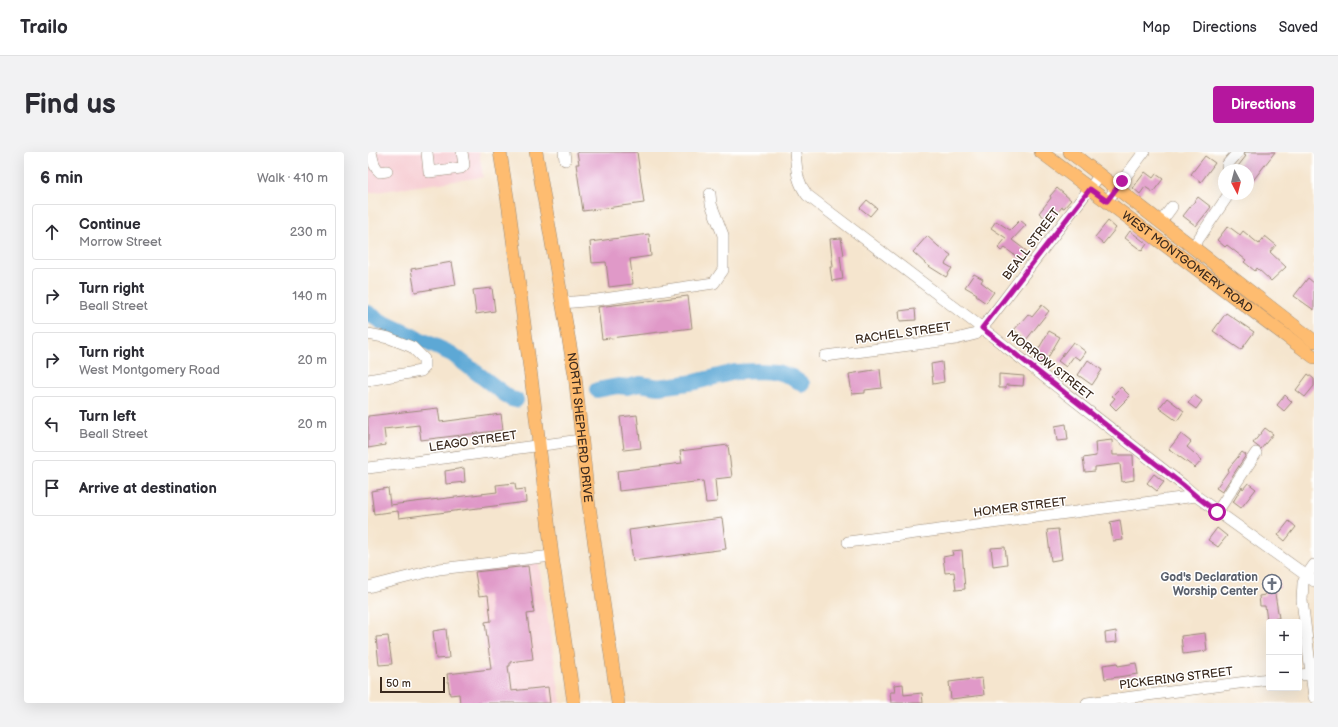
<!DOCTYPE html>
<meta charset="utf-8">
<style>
:root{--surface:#fff;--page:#f2f2f3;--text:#2b2b33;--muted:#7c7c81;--line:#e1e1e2;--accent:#b5179e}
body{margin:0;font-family:"Balsamiq Sans",sans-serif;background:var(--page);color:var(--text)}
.controls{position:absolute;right:12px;bottom:12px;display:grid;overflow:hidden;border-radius:4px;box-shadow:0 4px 16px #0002}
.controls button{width:36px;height:36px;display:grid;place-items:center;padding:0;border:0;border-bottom:1px solid var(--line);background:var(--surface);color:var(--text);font:20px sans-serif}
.compass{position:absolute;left:850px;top:12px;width:36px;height:36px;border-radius:50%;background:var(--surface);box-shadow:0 4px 16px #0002;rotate:173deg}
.scale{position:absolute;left:12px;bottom:10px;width:65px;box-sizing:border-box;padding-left:4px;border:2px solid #3b2a1e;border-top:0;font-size:11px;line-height:14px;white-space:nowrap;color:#3b2a1e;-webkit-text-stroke:3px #fff;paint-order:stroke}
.stop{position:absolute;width:12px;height:12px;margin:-9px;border:3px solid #b5179e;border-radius:50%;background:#fff}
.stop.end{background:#b5179e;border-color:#fff;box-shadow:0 1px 4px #0008}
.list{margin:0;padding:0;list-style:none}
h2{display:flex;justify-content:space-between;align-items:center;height:52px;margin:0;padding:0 16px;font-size:17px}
h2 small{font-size:13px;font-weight:400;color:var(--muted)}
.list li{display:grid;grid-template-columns:26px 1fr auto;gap:12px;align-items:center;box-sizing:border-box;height:56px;margin:0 8px 8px;padding:0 8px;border:1px solid var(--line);border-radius:4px}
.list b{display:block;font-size:15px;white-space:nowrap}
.list p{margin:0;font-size:13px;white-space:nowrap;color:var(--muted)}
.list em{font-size:13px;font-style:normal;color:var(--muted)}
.icon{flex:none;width:22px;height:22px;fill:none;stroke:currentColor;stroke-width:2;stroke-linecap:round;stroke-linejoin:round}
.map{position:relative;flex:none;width:946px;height:551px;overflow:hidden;border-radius:4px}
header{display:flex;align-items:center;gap:24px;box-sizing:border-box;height:56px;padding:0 20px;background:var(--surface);border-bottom:1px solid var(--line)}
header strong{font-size:19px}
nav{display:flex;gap:22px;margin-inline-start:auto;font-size:14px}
.intro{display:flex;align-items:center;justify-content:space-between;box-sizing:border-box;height:96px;padding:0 24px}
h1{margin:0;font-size:28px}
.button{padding:10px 18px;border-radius:4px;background:var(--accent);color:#fff;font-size:14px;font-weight:700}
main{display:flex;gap:24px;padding:0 24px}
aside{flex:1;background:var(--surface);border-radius:4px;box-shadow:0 4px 16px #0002}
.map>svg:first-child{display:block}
.built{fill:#f7cfd4}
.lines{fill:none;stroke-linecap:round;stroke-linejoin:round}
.river{stroke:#5da8d5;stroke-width:16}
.building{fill:#e099c8}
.minor-casing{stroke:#988876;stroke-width:12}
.major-casing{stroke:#988876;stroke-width:14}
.minor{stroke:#fff;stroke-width:11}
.major{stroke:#febc70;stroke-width:13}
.route{stroke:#b5179e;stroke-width:5}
.labels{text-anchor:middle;stroke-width:3;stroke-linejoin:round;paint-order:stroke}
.street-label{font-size:12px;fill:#3b2a1e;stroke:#fff}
.worship-label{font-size:12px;font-weight:bold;fill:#5b616d;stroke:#fff;text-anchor:end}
</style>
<header>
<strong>Trailo</strong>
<nav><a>Map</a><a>Directions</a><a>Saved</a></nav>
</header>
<div class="intro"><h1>Find us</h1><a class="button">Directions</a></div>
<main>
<aside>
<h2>6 min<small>Walk · 410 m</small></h2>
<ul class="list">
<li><svg class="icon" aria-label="ahead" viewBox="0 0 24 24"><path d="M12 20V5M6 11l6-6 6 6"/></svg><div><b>Continue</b><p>Morrow Street</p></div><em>230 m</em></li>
<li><svg class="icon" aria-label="right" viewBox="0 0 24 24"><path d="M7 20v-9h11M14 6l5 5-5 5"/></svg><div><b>Turn right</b><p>Beall Street</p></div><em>140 m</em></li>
<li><svg class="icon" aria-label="right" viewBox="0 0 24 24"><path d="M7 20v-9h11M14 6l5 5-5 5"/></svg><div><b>Turn right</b><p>West Montgomery Road</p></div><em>20 m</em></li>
<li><svg class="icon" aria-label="left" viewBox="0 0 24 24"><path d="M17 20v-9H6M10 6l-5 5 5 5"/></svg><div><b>Turn left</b><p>Beall Street</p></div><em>20 m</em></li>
<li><svg class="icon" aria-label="arrive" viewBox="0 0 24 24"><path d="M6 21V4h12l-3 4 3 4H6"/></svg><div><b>Arrive at destination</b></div></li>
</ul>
</aside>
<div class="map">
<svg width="946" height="551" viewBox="0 0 946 551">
<rect width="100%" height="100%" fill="#fff"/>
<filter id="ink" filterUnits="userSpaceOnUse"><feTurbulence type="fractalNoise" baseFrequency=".025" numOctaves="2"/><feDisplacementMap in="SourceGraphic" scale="8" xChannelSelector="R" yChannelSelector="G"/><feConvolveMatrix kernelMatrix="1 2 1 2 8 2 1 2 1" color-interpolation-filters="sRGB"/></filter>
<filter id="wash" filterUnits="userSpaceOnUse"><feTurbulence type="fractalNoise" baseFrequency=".012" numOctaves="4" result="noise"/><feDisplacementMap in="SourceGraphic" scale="16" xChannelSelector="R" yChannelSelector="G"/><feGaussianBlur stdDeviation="0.9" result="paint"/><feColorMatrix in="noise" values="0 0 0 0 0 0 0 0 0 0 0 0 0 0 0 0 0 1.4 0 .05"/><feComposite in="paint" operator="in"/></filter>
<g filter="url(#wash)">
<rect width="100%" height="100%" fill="#f5e5ce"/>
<!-- built -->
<g class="built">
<path d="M 0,0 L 111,0 L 115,25 L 0,41 Z"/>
<path d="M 170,407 L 193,551 L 125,551 L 104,415 Z"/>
</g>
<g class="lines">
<!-- river -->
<g class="river">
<path d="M 0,161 L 14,170 L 84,202 L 143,247 L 148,248"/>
<path d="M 229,238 L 250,234 L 259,235 L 272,232 L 291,235 L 327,230 L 367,220 L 390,219 L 409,220 L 424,225 L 434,232"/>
</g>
</g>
<g id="blocks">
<!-- building -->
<g class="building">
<path d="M 209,0 L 269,0 L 276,51 L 215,59 L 208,12 L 211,12 Z"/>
<path d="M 877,0 L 907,0 L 880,35 L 880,18 L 867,18 L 878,4 L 876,3 Z"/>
<path d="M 837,4 L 847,11 L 833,30 L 823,22 Z"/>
<path d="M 777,20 L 785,26 L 788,22 L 795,27 L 785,40 L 777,35 L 772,42 L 765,36 Z"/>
<path d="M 689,36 L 703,48 L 696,56 L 694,55 L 682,70 L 671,61 L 683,46 L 682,44 Z"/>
<path d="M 830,45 L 843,55 L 828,74 L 815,64 Z"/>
<path d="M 499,48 L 509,56 L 502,64 L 492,56 Z"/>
<path d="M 652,68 L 658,73 L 644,88 L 660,100 L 653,108 L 637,96 L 633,99 L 630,96 L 638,86 L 623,76 L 628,69 L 642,78 Z"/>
<path d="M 740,69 L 748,76 L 735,92 L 727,85 Z"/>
<path d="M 860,74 L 872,83 L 875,79 L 891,92 L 897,84 L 908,93 L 902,100 L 918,115 L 903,129 L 889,116 L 887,119 L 876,110 L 878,108 L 859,93 L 857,95 L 849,88 Z"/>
<path d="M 762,79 L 779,92 L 774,99 L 757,86 Z"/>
<path d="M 281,82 L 283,104 L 262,107 L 265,132 L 241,135 L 238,110 L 224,111 L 222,90 Z"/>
<path d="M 559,84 L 570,94 L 583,103 L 577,112 L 584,116 L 578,125 L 559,113 L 545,100 Z"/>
<path d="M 473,86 L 476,103 L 472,104 L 475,127 L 464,129 L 462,115 L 465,115 L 462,87 Z"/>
<path d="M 84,110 L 88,133 L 47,140 L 43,117 Z"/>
<path d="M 606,122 L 615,127 L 613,130 L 626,140 L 618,151 L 608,144 L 609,142 L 597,135 Z"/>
<path d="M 940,126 L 946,131 L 946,158 L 926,144 Z"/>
<path d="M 124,136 L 127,159 L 108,162 L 105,138 Z"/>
<path d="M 320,144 L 324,176 L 234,187 L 230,155 Z"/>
<path d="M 674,153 L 681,159 L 658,188 L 646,178 L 660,162 L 664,165 Z"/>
<path d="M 547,157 L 548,168 L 532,169 L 531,159 Z"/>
<path d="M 858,161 L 886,180 L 873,198 L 845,179 Z"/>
<path d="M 681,179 L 692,185 L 678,209 L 667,203 Z"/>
<path d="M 705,190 L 718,200 L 712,208 L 706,204 L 698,215 L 690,209 Z"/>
<path d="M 720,208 L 734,218 L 724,233 L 710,223 Z"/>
<path d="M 574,210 L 576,230 L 565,232 L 563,212 Z"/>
<path d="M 512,217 L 514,236 L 497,238 L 497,241 L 484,242 L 481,222 Z"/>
<path d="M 631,222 L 656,224 L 655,234 L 638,233 L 638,236 L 631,236 Z"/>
<path d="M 940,222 L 946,227 L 946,234 L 937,245 L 928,238 Z"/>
<path d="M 753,235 L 762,244 L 748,258 L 742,252 L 747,246 L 744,244 Z"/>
<path d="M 826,243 L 834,249 L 828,257 L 820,251 Z"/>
<path d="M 917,243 L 924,250 L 916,259 L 909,253 Z"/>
<path d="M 799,246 L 816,259 L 809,269 L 791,256 Z"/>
<path d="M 70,256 L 72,270 L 133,262 L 135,278 L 53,288 L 51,273 L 16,277 L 18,293 L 0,296 L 0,264 Z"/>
<path d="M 269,263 L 273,296 L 256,298 L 252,265 Z"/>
<path d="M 698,272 L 700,288 L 689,289 L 687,274 Z"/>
<path d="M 897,276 L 905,282 L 893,297 L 885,291 Z"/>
<path d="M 813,282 L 823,290 L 819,295 L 834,308 L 827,316 L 801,297 Z"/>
<path d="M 744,288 L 745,303 L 765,303 L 766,328 L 754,330 L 752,312 L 727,315 L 727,319 L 717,320 L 715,306 L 728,304 L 727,290 Z"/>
<path d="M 360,293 L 364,325 L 347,327 L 349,350 L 338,351 L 335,329 L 251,339 L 249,319 L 314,311 L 312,299 Z"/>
<path d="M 874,300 L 878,303 L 854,340 L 848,336 L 861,318 L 860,317 Z"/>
<path d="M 96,316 L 97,330 L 78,332 L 77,319 Z"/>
<path d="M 786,322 L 796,330 L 789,339 L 779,331 Z"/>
<path d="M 147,331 L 148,338 L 157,337 L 158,350 L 31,366 L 30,359 L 6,362 L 3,339 L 20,336 L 22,353 L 129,340 L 128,333 Z"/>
<path d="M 880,331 L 888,337 L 873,356 L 865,350 L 874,335 L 875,337 Z"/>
<path d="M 354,366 L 358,397 L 265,409 L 261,378 Z"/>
<path d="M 752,368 L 755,388 L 745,389 L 742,370 Z"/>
<path d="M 921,369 L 928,375 L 917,389 L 910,383 Z"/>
<path d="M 849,376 L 859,384 L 850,395 L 840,388 Z"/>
<path d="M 690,377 L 694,407 L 683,409 L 679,378 Z"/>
<path d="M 637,395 L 639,412 L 625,414 L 623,396 Z"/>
<path d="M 594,398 L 597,437 L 588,438 L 586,420 L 577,421 L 575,405 L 585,403 L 584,399 Z"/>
<path d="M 160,414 L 166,461 L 159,462 L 165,507 L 142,510 L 142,514 L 140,514 L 143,539 L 180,535 L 182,551 L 92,551 L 91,542 L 82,543 L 79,522 L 123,517 L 117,470 L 123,469 L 120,443 L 111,444 L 107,420 Z"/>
<path d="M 911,427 L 912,436 L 906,436 L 911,466 L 899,468 L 897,454 L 892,454 L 891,444 L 897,443 L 895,429 Z"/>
<path d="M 78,477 L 81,506 L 68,507 L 65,479 Z"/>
<path d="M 748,479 L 749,490 L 738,491 L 737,481 Z"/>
<path d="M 837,481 L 839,499 L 815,502 L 813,484 Z"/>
<path d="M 20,484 L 24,512 L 11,513 L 8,485 Z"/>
<path d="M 749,511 L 750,514 L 768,511 L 770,522 L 737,527 L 735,513 Z"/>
<path d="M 614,526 L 616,543 L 583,547 L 581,530 Z"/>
<path d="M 535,532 L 536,543 L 554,541 L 555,551 L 523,551 L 522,540 L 527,540 L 526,533 Z"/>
</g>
</g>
</g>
<g filter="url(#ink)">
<use href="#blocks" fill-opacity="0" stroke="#988876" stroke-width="1"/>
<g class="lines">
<defs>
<g id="minor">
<path d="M 3,0 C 5,8 5,14 12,20 L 19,19"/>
<path d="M 59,0 L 61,20 L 93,16 L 96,13 L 94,0"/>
<path d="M 196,0 L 197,8"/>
<path d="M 427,0 C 429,18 428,28 439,43 L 614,176 L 815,333 L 828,344 L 946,429"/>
<path d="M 860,18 L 859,13 L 870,0"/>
<path d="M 739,49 L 776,0"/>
<path d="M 793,70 L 804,55"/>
<path d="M 825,95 L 861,42"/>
<path d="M 194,151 L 229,148 L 346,131 L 355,118 L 355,83 L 343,52 L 342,42"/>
<path d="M 0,182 L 21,186 L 44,195 L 56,207 L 56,216 L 53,219 L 0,228"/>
<path d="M 457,204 L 588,187 L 608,182 L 620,169 L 732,23"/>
<path d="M 0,316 L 213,288"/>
<path d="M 849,360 L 888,301"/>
<path d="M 480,390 L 828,344"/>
<path d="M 946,413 L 939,423 L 935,431 L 934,448 L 946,545"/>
<path d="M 0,435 L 71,417 L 184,404"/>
<path d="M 931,523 L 943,522"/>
<path d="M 719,551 L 901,527"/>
</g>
<g id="major">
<path d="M 132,0 L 141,57 L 165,240 L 184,404 L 206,551"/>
<path id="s1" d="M 168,0 L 207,223 L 220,347 L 250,551"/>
<path id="s2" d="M 673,0 L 946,205"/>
<path d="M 702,0 L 946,189"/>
</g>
</defs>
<!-- minor casing -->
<use href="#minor" class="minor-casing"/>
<!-- major casing -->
<use href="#major" class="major-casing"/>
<!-- minor -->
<use href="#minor" class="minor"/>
<!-- major -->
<use href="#major" class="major"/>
</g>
</g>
<g class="lines" filter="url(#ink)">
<!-- route -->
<path class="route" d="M 754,29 L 739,49 L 722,37 L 614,176 L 815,333 L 828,344 L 849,360"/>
</g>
<!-- icons -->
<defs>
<symbol id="church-ring" viewBox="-11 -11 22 22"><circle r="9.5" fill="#fff" stroke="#6b7280" stroke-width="1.5"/><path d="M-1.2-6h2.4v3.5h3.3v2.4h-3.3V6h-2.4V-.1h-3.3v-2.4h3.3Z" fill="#6b7280"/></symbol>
</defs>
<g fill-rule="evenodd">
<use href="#church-ring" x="893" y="421" width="22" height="22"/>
</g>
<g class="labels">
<!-- street labels -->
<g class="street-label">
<text transform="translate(663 92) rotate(-53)" y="4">BEALL STREET</text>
<text dy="4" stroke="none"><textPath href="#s2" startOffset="183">WEST MONTGOMERY ROAD</textPath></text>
<text transform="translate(535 181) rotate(-8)" y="4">RACHEL STREET</text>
<text transform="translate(682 213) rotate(38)" y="4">MORROW STREET</text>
<text dy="4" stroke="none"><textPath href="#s1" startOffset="279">NORTH SHEPHERD DRIVE</textPath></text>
<text transform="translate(105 289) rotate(-8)" y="4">LEAGO STREET</text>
<text transform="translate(652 355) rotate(-7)" y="4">HOMER STREET</text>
<text transform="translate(808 526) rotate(-7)" y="4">PICKERING STREET</text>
</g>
<!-- worship labels -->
<g class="worship-label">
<text x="890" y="429">God's Declaration<tspan x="890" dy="14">Worship Center</tspan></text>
</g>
</g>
</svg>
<div class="controls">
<button>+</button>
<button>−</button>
</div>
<svg class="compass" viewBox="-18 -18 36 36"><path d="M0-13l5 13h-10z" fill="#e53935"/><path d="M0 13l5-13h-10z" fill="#7c7c81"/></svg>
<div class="scale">50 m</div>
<div class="stop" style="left:849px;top:360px"></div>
<div class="stop end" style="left:754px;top:29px"></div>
</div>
</main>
